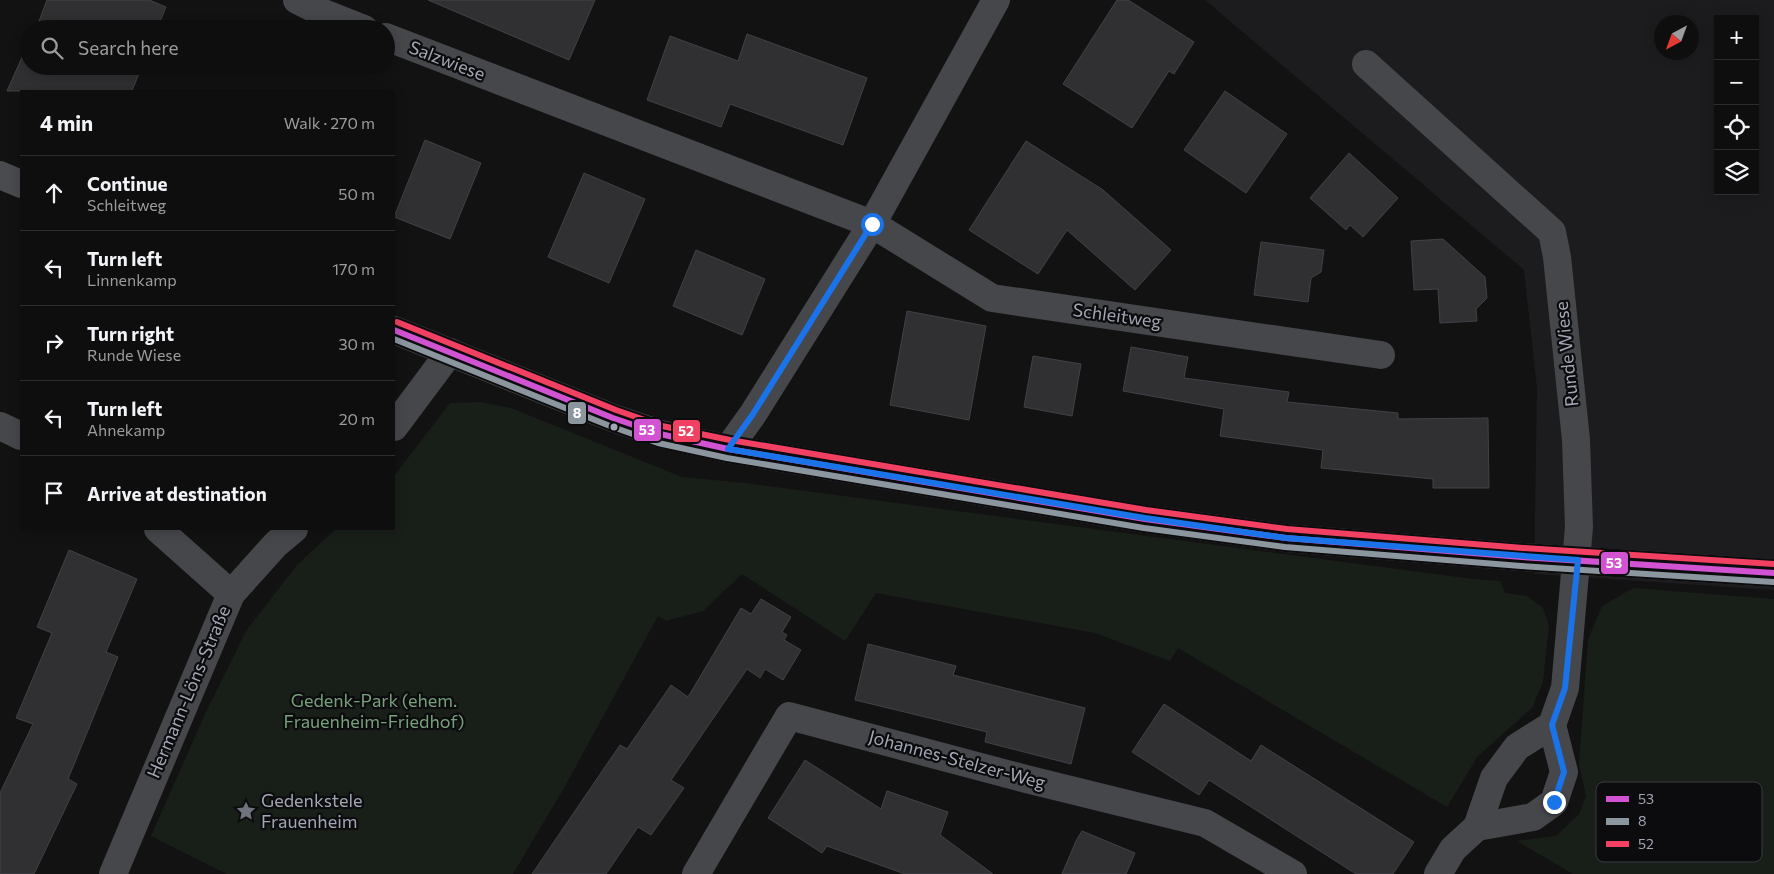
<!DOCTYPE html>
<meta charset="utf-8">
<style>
:root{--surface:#0e0e0e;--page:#1c1c1c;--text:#f1f3f6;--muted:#9b9c9e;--line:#2e2e2e}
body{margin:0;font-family:Commissioner,sans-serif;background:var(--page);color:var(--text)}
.controls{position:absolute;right:15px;top:15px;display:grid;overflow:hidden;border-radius:0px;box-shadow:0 2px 12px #0003}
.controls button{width:45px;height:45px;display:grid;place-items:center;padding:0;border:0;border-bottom:1px solid var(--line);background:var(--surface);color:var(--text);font:25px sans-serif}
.compass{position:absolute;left:1654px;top:15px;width:45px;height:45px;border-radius:50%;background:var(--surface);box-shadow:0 2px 12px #0003;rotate:221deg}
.stop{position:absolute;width:15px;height:15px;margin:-11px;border:4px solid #1a73e8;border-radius:50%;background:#fff}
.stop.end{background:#1a73e8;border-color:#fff;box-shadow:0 1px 5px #0008}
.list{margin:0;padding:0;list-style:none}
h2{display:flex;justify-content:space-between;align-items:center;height:65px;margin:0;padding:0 20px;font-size:21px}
h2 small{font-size:16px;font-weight:400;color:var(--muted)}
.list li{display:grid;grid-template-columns:32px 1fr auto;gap:15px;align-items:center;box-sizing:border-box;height:75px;padding:0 20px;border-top:1px solid var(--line)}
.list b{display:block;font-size:19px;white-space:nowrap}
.list p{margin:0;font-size:16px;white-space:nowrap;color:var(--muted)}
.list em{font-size:16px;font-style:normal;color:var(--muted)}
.icon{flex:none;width:28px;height:28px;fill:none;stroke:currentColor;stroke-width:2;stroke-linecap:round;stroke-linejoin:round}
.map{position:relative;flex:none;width:1774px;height:874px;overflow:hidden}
.search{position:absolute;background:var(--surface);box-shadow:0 2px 12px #0003;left:20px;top:20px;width:375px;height:55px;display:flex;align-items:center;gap:12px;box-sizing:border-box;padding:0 18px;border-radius:28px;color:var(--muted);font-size:19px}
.panel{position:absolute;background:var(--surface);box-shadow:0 2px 12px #0003;left:20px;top:90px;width:375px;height:440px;border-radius:0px}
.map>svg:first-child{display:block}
.built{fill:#1c1c1e;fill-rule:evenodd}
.green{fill:#181f19}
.building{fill:#303032;stroke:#404246}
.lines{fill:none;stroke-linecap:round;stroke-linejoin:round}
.minor{stroke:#46474b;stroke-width:28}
.secondary{stroke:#4a4b4f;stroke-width:28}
.bus-1-casing{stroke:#0c0c0e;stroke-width:10}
.bus-2-casing{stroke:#0c0c0e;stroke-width:10}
.bus-3-casing{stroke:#0c0c0e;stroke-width:10}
.bus-1{stroke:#d153d1;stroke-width:6}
.bus-2{stroke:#8c969f;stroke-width:6}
.bus-3{stroke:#f24062;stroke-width:6}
.route{stroke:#1a73e8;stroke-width:6}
.bus-dot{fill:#a2a7b5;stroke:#0c0c0e;stroke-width:2}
.labels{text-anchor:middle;stroke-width:4.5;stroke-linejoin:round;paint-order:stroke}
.street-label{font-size:18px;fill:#a2a7b5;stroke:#0c0c0e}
.park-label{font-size:18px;fill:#77a17a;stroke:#0c0c0e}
.poi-label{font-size:18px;fill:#a2a7b5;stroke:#0c0c0e;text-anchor:start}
.key{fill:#0c0c0e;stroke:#393a40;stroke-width:1}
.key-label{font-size:14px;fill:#a2a7b5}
.line-badge{stroke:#0c0c0e;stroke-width:2}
.badge-label{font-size:14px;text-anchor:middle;font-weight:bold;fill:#fff}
</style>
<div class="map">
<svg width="1774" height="874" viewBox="0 0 1774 874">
<rect width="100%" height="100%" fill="#121212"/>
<!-- built -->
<path class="built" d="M 1205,0 L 1774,0 L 1774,590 L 1534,574 L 1537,388 L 1524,270 ZM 1718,19 L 1755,19 L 1755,191 L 1718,191 ZM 1662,22 L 1692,22 L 1692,52 L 1662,52 Z"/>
<!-- green -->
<g class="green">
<path d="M 480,402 L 511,408 L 682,477 L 745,483 L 1473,579 L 1500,581 L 1505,593 L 1527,596 L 1543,608 L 1549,625 L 1543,682 L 1532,708 L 1478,756 L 1447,807 L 1178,648 L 1170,661 L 1095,633 L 876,593 L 845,641 L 742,574 L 703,611 L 666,621 L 658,616 L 564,788 L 513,874 L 227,874 L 151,836 L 206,712 L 246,631 L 297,565 L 336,529 L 394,529 L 394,476 L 450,403 Z"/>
<path d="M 1633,588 L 1774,599 L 1774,874 L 1573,874 L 1517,841 L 1556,836 L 1579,814 L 1586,796 L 1579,764 L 1588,640 L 1602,606 Z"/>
</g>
<!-- building -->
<g class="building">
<path d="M 47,0 L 149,0 L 166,7 L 157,29 L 36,29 Z"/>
<path d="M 428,0 L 595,0 L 569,60 Z"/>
<path d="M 1117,0 L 1128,0 L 1194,42 L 1174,74 L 1169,71 L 1132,128 L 1063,84 Z"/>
<path d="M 747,34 L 867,78 L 843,145 L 730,104 L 721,127 L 647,100 L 670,36 L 738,61 Z"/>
<path d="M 29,47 L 29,66 L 142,66 L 132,91 L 7,91 L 23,55 L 25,56 Z"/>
<path d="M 1225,91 L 1287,134 L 1246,193 L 1184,150 Z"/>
<path d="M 425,140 L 481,163 L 450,239 L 394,217 Z"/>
<path d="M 1026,141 L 1103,190 L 1171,250 L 1135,290 L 1067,230 L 1038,274 L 969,230 Z"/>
<path d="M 1349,153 L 1398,198 L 1363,237 L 1350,225 L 1346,230 L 1310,198 Z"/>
<path d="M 584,173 L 645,199 L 609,283 L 548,257 Z"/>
<path d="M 1443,239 L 1485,277 L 1487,298 L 1476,309 L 1477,321 L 1440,323 L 1438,289 L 1414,290 L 1411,241 Z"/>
<path d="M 1261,242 L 1324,250 L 1321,272 L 1311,278 L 1308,302 L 1254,295 Z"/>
<path d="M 696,250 L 765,279 L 742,335 L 673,306 Z"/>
<path d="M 907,311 L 986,326 L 969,420 L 890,405 Z"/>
<path d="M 1131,347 L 1188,357 L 1184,378 L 1289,392 L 1287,402 L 1398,413 L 1398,419 L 1488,418 L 1489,488 L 1433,488 L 1433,479 L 1321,468 L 1323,450 L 1220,436 L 1224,409 L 1123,391 Z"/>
<path d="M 1033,356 L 1081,364 L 1072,416 L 1024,407 Z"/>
<path d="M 69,550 L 137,579 L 106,652 L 118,657 L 68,779 L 77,784 L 34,874 L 0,874 L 0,793 L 33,724 L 16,718 L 52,633 L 37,627 Z"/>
<path d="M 761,599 L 791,617 L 782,632 L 787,635 L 784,640 L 801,650 L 783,680 L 765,669 L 760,678 L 747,669 L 671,780 L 684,788 L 651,835 L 638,827 L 606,874 L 532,874 L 620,745 L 627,749 L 671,685 L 688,697 L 741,608 L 751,614 Z"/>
<path d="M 868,644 L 956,666 L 953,675 L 1085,708 L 1071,764 L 985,742 L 987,732 L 855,700 Z"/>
<path d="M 1164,704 L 1251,761 L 1261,745 L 1414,842 L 1393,874 L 1356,874 L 1209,780 L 1199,795 L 1132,752 Z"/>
<path d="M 805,760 L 881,809 L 887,791 L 948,812 L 940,835 L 993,874 L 905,874 L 827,846 L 822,853 L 768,818 Z"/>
<path d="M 1082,831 L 1135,853 L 1126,874 L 1062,874 L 1076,841 Z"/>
</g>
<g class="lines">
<!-- minor -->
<g class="minor">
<path d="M 297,0 L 321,12 L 364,29"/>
<path d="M 386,37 L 872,224 L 992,298 L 1381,355"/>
<path d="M 1366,64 L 1552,232 L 1557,257 L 1576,440 L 1579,527 L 1565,688 L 1552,725"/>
<path d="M 0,426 L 21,436"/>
<path d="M 394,427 L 450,352"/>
<path d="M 728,449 L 753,414 L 872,224 L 996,0"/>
<path d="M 158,529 L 231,594"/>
<path d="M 1552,725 L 1564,772 L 1554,802 L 1533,817 L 1477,827 L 1494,778 L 1517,747 Z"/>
<path d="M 113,874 L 231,594 L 276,544 L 294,529"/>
<path d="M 696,874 L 789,716 L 1026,779 L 1205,823 L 1293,874"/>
<path d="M 1438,874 L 1453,849 L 1477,827"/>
</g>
<!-- secondary -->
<g class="secondary">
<path d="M 0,175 L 21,184"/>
<path d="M 394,330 L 613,418 L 660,434 L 728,449 L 1145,519 L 1286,538 L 1522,557 L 1774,573"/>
</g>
<defs>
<path id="bus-1" d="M 394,330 L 613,418 L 660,434 L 728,449 L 1145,519 L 1286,538 L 1522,557 L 1774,573"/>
<path id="bus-2" d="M 394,339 L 610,426 L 658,443 L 727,458 L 1144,528 L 1285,547 L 1521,566 L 1773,582"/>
<path id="bus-3" d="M 397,322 L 616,410 L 662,426 L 730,440 L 1146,510 L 1287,529 L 1523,548 L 1774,564"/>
</defs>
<!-- bus-1 casing -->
<use href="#bus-1" class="bus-1-casing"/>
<!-- bus-2 casing -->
<use href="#bus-2" class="bus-2-casing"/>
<!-- bus-3 casing -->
<use href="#bus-3" class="bus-3-casing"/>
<!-- bus-1 -->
<use href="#bus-1" class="bus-1"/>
<!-- bus-2 -->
<use href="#bus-2" class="bus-2"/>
<!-- bus-3 -->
<use href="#bus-3" class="bus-3"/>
</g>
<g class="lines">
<!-- route -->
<path class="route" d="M 872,224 L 753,414 L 728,449 L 1145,518 L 1286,538 L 1578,560 L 1565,688 L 1552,725 L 1564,772 L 1554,802"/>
</g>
<!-- icons -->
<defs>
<symbol id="sight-bare" viewBox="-9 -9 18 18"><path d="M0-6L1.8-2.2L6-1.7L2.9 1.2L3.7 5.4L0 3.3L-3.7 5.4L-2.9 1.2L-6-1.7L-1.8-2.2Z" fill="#70737c" stroke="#0c0c0e" stroke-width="2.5" paint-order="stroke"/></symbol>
</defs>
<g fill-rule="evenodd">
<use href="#sight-bare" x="232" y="797" width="28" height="28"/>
</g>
<!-- markers -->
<circle class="bus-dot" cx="614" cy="427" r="4.5"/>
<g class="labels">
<!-- street labels -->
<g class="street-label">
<text transform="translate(447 61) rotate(21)" y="6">Salzwiese</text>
<text transform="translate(1117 316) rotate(8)" y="6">Schleitweg</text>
<text transform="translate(1567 354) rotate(-96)" y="6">Runde Wiese</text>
<text transform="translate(189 692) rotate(-67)" y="6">Hermann-Löns-Straße</text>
<text transform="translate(957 760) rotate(15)" y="6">Johannes-Stelzer-Weg</text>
</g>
<!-- park labels -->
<g class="park-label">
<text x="374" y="707">Gedenk-Park (ehem.<tspan x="374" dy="21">Frauenheim-Friedhof)</tspan></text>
</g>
<!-- poi labels -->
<g class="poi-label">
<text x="261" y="807">Gedenkstele<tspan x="261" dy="21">Frauenheim</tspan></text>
</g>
</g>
<!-- legend -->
<rect x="1596" y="782" width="166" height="80" rx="8" class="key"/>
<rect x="1606" y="796" width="23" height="6" fill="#d153d1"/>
<rect x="1606" y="818" width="23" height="7" fill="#8c969f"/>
<rect x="1606" y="841" width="23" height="6" fill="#f24062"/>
<g class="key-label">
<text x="1638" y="804">53</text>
<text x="1638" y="826">8</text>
<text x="1638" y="849">52</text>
</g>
<g class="line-badge">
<rect x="567" y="401" width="20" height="24" rx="5" fill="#8c969f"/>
<rect x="633" y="418" width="29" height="24" rx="5" fill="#d153d1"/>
<rect x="672" y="419" width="29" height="24" rx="5" fill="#f24062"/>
<rect x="1600" y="551" width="29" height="24" rx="5" fill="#d153d1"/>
</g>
<g class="badge-label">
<text x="577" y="418">8</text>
<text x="647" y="435">53</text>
<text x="686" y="436">52</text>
<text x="1614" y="568">53</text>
</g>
</svg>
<div class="controls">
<button>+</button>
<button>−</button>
<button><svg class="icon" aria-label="locate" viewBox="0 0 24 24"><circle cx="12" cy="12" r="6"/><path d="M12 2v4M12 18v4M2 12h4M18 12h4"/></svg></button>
<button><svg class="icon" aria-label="layers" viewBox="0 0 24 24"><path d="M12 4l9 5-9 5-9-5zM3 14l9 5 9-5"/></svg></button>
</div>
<svg class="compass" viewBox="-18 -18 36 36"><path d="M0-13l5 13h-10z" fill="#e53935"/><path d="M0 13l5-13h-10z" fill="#9b9c9e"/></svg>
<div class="stop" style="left:872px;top:224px"></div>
<div class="stop end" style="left:1554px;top:802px"></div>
<div class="search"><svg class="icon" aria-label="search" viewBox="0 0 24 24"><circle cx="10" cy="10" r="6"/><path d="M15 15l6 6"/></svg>Search here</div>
<section class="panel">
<h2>4 min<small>Walk · 270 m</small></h2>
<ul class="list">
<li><svg class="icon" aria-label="ahead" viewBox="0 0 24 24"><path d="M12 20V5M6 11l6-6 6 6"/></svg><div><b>Continue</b><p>Schleitweg</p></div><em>50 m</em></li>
<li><svg class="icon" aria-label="left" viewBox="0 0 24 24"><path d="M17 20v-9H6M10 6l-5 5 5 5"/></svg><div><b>Turn left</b><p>Linnenkamp</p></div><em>170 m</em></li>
<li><svg class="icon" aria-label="right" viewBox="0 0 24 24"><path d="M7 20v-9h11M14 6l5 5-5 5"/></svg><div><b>Turn right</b><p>Runde Wiese</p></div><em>30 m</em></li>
<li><svg class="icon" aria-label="left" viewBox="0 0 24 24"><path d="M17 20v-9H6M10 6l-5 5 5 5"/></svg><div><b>Turn left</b><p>Ahnekamp</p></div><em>20 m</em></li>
<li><svg class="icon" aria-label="arrive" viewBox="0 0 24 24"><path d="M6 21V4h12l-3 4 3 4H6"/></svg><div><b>Arrive at destination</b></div></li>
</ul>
</section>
</div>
